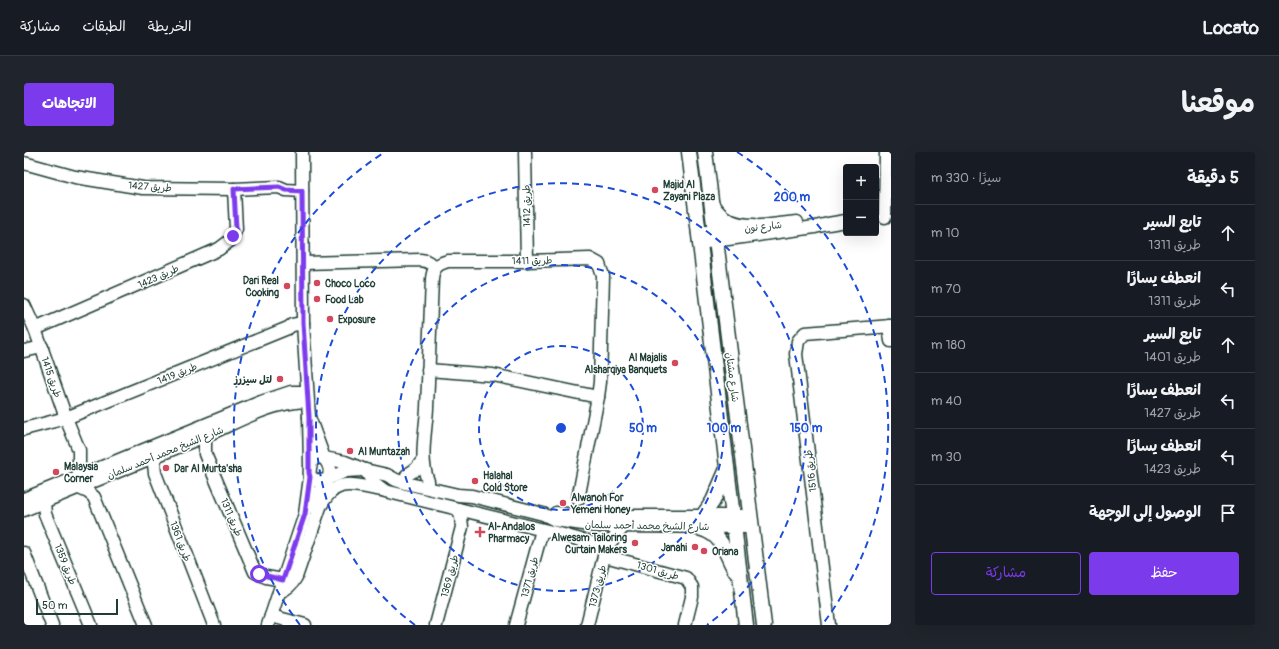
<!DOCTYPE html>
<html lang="ar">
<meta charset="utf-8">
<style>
:root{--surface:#171b24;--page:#20242c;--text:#f1f3f6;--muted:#9ea1a6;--line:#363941;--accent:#7c3aed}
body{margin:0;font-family:Pangolin,"Playpen Sans Arabic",sans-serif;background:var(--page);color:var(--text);direction:rtl}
.controls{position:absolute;right:12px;top:12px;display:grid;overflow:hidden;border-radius:4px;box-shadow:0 4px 16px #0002}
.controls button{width:36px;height:36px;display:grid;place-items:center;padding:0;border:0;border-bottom:1px solid var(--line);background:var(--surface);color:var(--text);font:20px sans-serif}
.scale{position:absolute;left:12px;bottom:10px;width:82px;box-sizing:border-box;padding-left:4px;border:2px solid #1f3d34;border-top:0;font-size:11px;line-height:14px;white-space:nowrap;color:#1f3d34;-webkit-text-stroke:3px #fff;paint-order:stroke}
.stop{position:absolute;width:12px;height:12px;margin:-9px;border:3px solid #7c3aed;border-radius:50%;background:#fff}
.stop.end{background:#7c3aed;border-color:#fff;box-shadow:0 1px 4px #0008}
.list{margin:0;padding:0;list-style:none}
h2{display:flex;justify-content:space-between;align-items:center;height:52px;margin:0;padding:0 16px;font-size:17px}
h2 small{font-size:13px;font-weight:400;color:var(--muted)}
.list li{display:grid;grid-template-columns:26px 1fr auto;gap:12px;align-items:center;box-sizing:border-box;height:56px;padding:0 16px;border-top:1px solid var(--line)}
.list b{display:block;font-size:15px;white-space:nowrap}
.list p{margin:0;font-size:13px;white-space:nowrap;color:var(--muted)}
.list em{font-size:13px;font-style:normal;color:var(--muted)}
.actions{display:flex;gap:8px;padding:12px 16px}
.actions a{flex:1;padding:9px 0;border:1px solid var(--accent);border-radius:4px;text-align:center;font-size:14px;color:var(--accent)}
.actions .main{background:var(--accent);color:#fff}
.icon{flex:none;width:22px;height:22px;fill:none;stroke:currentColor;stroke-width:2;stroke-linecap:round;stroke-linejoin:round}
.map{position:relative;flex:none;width:867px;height:473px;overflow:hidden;direction:ltr;border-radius:4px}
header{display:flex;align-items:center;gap:24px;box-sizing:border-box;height:56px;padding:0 20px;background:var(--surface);border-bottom:1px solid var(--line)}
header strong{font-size:19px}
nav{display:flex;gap:22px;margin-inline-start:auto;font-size:14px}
.intro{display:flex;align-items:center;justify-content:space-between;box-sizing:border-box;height:96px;padding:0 24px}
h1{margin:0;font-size:28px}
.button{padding:10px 18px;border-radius:4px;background:var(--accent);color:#fff;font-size:14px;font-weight:700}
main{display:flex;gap:24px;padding:0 24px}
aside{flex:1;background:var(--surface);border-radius:4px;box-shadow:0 4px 16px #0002}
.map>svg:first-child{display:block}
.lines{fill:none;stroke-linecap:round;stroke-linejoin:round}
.minor-casing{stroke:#1f3d34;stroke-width:15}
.tertiary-casing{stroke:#1f3d34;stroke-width:17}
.minor{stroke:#fff;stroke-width:12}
.tertiary{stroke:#fff;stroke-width:14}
.route{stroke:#7c3aed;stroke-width:5}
.ring{fill:none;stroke:#1d4ed8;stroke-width:2;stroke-dasharray:7 5}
.poi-dot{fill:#d1495b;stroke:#fff;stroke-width:1.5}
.labels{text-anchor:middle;stroke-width:3;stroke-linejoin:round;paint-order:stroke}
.poi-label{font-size:10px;font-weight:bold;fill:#1f3d34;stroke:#fff;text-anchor:start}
.street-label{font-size:10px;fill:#1f3d34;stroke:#fff}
.centre{fill:#1d4ed8;stroke:#fff;stroke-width:2}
.ring-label{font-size:12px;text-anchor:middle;font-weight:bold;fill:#1d4ed8;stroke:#fff;stroke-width:3;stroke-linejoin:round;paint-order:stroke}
</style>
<header>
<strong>Locato</strong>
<nav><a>الخريطة</a><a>الطبقات</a><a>مشاركة</a></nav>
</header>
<div class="intro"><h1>موقعنا</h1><a class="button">الاتجاهات</a></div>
<main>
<aside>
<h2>5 دقيقة<small>سيرًا · 330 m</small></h2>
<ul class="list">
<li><svg class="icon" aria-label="ahead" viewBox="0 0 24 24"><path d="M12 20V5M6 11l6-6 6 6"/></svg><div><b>تابع السير</b><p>طريق 1311</p></div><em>10 m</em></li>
<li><svg class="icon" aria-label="left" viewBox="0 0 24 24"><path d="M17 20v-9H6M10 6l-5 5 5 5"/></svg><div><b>انعطف يسارًا</b><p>طريق 1311</p></div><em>70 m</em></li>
<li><svg class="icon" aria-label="ahead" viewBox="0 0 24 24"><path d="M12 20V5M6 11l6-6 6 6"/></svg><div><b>تابع السير</b><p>طريق 1401</p></div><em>180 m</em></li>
<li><svg class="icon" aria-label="left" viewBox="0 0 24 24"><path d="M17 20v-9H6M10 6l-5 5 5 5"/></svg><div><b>انعطف يسارًا</b><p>طريق 1427</p></div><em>40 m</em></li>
<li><svg class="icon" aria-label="left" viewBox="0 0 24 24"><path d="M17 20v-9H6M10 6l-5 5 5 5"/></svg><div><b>انعطف يسارًا</b><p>طريق 1423</p></div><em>30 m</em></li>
<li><svg class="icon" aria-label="arrive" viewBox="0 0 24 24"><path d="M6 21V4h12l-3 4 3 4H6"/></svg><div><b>الوصول إلى الوجهة</b></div></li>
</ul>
<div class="actions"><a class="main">حفظ</a><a>مشاركة</a></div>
</aside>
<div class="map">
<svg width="867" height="473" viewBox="0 0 867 473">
<rect width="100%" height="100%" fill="#fff"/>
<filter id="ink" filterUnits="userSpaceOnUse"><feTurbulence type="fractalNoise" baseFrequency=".025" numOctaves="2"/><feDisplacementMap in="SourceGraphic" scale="8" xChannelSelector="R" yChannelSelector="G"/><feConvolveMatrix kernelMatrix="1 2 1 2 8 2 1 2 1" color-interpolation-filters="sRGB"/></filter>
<g filter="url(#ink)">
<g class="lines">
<defs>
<g id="minor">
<path d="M 278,0 L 279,171 L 285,265 L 286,314"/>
<path d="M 501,0 L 503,109"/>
<path d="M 0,11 L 51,25 L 119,36 L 210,37 L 255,35 L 262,38 L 278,39"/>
<path d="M 861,65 L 862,0"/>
<path d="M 674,81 L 773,70"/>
<path d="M 675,91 L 791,75 L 804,72 L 822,69"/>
<path d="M 279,111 L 396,108 L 402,109 L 411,114"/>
<path d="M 0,153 L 11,177 L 42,266 L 55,298 L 55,324"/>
<path d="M 865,174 L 867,189"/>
<path d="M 11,177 L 195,97 L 207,88 L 212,77 L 210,37"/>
<path d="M 0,199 L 18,195"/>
<path d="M 404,218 L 469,223 L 574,245"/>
<path d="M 285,265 L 300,306 L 321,310 L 341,318 L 363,323 L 372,328 L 381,331 L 434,343 L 448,344 L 519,362 L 531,368 L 573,374 L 728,375"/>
<path d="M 0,277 L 42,266 L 264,176 L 268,173 L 279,171"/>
<path d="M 183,283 L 181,289 L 181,302 L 231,420 L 242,425 L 259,428"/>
<path d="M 132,303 L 130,312 L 131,321 L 190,473"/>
<path d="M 294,305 L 300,306 C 306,313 309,321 302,329 L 292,328 L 286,325 C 285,319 286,314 288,308 Z"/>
<path d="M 341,318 L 349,330 L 361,339 L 532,381 L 582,395"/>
<path d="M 383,323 L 392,317 L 399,308"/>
<path d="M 305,326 L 322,319 L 338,318"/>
<path d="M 404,329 C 395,307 402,279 403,256 C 405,213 406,170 408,127 C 409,116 413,112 424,109 L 503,109 L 566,107 L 575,112 L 579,124 L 576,230 L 574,245 L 554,347"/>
<path d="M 55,336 L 64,340 L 70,345 L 122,473"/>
<path d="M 0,347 L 237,250 L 267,240 L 283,240"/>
<path d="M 20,350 L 21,362 L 67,473"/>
<path d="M 284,356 L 302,329"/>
<path d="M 0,358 C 59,333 118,310 178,285 C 212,271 245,250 283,249"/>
<path d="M 532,361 L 563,364 L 727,364"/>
<path d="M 582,395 L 600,374"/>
<path d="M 0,401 L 28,473"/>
<path d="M 581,404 L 662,426 L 668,435 L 668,445 L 661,473"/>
<path d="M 255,440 C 263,437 268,433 272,425 L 296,355 C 312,324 329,333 358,338"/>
<path d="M 247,464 L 281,473"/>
<path d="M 244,473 L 281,362 L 286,325"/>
<path d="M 412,473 L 438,375 L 437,365 L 434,357"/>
<path d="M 492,473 L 518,378"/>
<path d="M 563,473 L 582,396"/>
<path d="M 805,473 L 772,202 L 774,189 L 781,181 L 867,174"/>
</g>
<g id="tertiary">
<path d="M 665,0 L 722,473"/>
<path d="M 681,0 L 740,473"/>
<path d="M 688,53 C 698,69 712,74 730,74"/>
<path d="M 678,365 L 689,349 L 703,317"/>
<path d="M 670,375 C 674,376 679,377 683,379 C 700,386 703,406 712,420"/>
</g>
</defs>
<!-- minor casing -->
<use href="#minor" class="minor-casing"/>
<!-- tertiary casing -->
<use href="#tertiary" class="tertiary-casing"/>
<!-- minor -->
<use href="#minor" class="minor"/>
<!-- tertiary -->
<use href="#tertiary" class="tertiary"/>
</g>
</g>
<g class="lines" filter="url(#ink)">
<!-- route -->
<path class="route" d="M 209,84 L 212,77 L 210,37 L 255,35 L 262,38 L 278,39 L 279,171 L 285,265 L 285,321 L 286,325 L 281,362 L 259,428 L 235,422"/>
</g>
<!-- distance rings -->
<g class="ring">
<circle cx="537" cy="276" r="82"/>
<circle cx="537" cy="276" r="163"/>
<path d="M391 473A245 245 0 1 1 683 473"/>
<path d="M276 473A327 327 0 0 1 361 0M713 0A327 327 0 0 1 798 473"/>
</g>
<!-- markers -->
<g class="poi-dot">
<circle cx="631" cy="38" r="4"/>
<circle cx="293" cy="131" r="4"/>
<circle cx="263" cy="134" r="4"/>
<circle cx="293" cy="147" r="4"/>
<circle cx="306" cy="167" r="4"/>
<circle cx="651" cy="211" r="4"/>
<circle cx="256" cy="227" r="4"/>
<circle cx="326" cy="299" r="4"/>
<circle cx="142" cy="316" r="4"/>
<circle cx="32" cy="320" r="4"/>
<circle cx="451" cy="329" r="4"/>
<circle cx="539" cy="351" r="4"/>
<path d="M454 374h4v4h4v4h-4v4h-4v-4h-4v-4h4z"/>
<circle cx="611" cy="391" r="4"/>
<circle cx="671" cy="395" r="4"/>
<circle cx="680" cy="399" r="4"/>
</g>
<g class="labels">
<!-- poi labels -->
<g class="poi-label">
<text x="639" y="36">Majid Al<tspan x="639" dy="12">Zayani Plaza</tspan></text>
<text x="255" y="132" text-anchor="end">Dari Real<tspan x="255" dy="12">Cooking</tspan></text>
<text x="301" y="135">Choco Loco</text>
<text x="301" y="151">Food Lab</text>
<text x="314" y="171">Exposure</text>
<text x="643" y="209" text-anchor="end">Al Majalis<tspan x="643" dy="12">Alsharqiya Banquets</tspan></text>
<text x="248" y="231" text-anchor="end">لتل سيزرز</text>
<text x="334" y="303">Al Muntazah</text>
<text x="40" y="318">Malaysia<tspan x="40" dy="12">Corner</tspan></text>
<text x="150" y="320">Dar Al Murta'sha</text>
<text x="459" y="327">Halahal<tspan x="459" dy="12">Cold Store</tspan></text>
<text x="547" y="349">Alwanoh For<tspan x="547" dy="12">Yemeni Honey</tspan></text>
<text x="464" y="378">Al-Andalos<tspan x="464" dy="12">Pharmacy</tspan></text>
<text x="603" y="389" text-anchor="end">Alwesam Tailoring<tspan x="603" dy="12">Curtain Makers</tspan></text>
<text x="663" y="399" text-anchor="end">Janahi</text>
<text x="688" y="403">Oriana</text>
</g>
<!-- street labels -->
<g class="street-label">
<text transform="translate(126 34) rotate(4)" y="4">طريق 1427</text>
<text transform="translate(502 54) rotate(-91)" y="4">طريق 1412</text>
<text transform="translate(739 74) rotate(-6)" y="4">شارع نون</text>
<text transform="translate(508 108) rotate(-1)" y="4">طريق 1411</text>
<text transform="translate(134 124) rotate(-24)" y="4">طريق 1423</text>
<text transform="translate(153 221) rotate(-22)" y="4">طريق 1419</text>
<text transform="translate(28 225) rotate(71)" y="4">طريق 1415</text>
<text transform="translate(709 225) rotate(83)" y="4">شارع مشتان</text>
<text transform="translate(141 300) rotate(-22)" y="4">شارع الشيخ محمد أحمد سلمان</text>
<text transform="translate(786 319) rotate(-97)" y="4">طريق 1516</text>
<text transform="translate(208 365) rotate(67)" y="4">طريق 1311</text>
<text transform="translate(623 373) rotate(1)" y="4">شارع الشيخ محمد أحمد سلمان</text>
<text transform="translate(157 389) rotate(69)" y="4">طريق 1361</text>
<text transform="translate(42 412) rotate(68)" y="4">طريق 1359</text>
<text transform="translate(634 418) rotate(16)" y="4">طريق 1301</text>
<text transform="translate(425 424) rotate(-75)" y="4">طريق 1369</text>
<text transform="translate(505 425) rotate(-75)" y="4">طريق 1371</text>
<text transform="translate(573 434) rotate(-75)" y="4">طريق 1373</text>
</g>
</g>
<circle cx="537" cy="276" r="6" class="centre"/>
<g class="ring-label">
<text x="768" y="49">200 m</text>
<text x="619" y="280">50 m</text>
<text x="700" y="280">100 m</text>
<text x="782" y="280">150 m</text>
</g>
</svg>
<div class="controls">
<button>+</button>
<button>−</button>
</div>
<div class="scale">50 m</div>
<div class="stop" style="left:235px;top:422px"></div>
<div class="stop end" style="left:209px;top:84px"></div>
</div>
</main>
